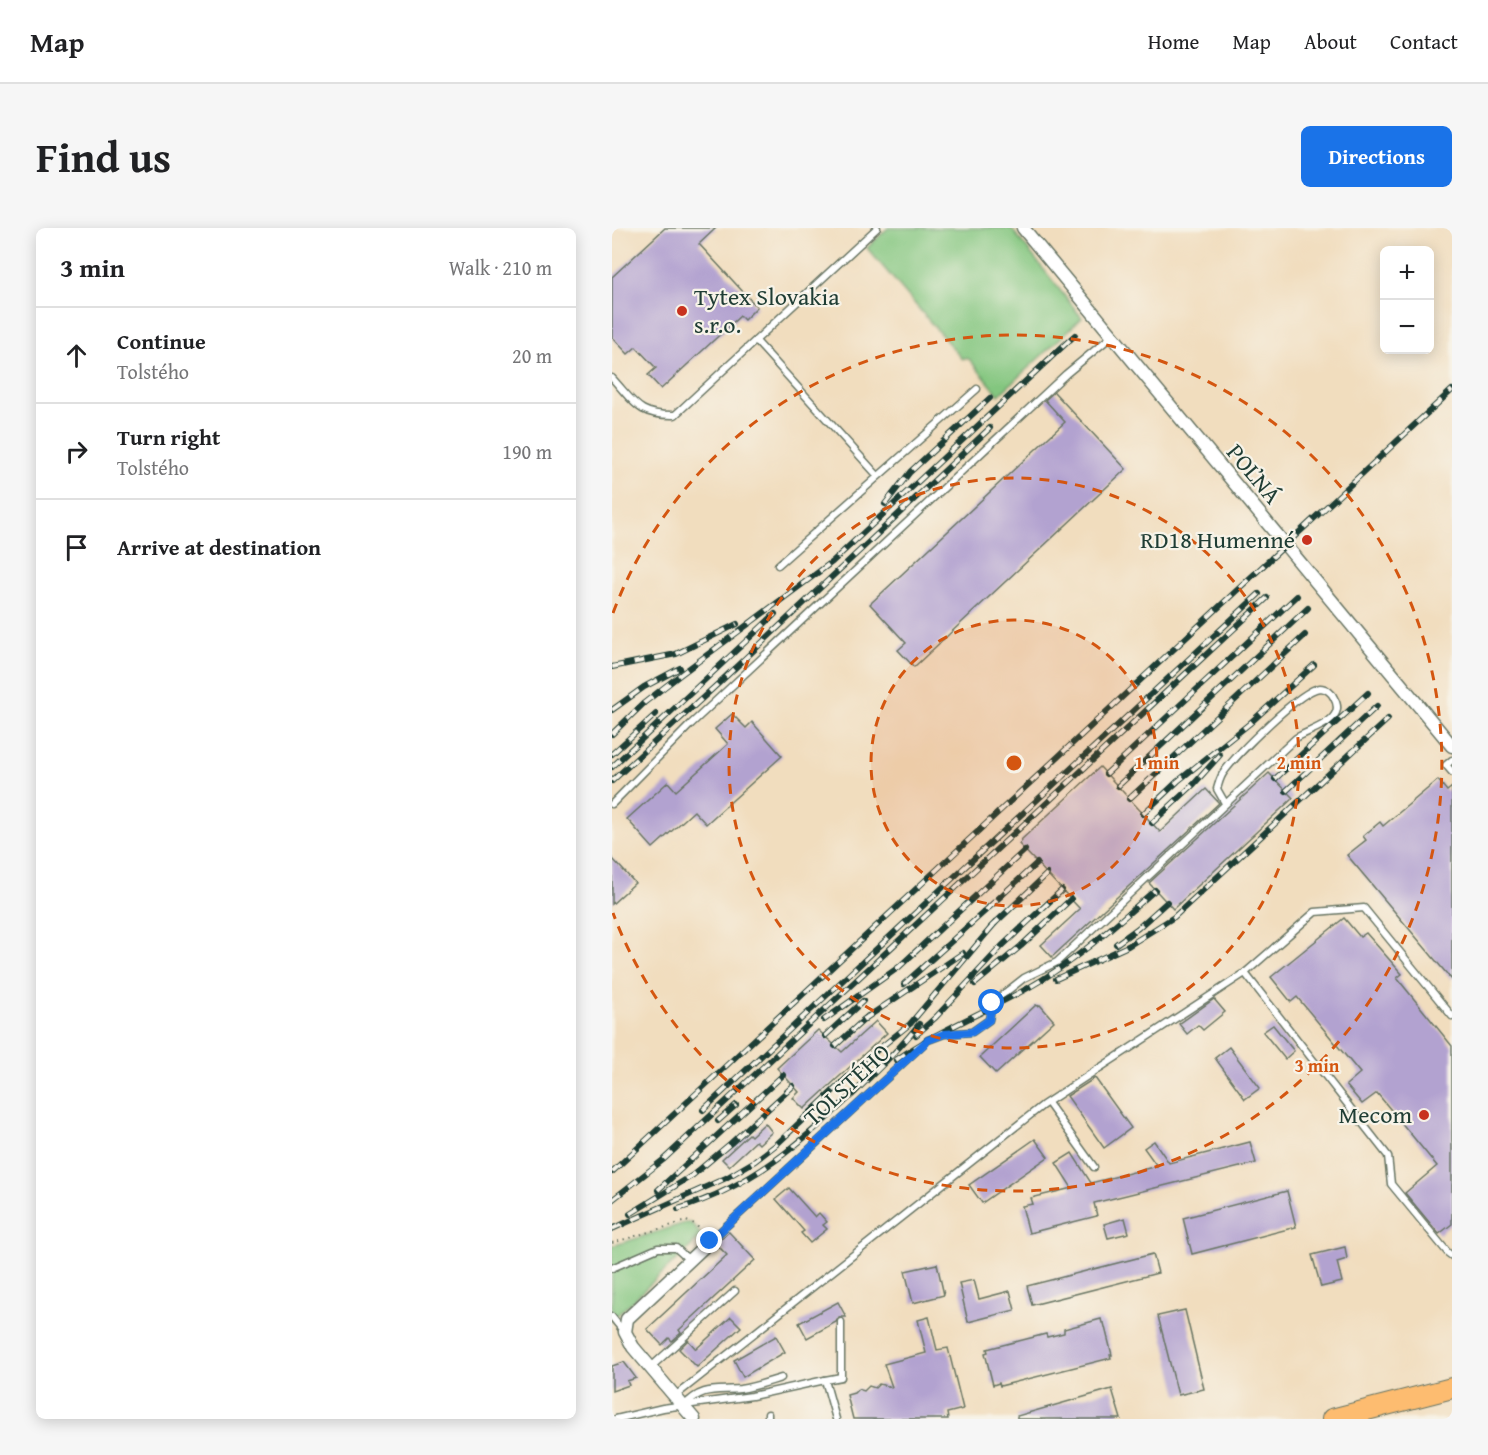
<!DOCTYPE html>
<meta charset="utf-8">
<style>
:root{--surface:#fff;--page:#f6f6f6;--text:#202124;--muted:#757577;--line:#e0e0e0;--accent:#1a73e8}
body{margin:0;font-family:"Gentium Book Plus",serif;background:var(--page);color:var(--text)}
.controls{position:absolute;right:18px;top:18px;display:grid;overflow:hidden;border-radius:9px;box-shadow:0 3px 15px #0003}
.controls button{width:54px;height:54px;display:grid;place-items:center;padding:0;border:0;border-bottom:2px solid var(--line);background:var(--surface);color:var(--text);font:30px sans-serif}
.stop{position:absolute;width:18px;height:18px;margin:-14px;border:4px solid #1a73e8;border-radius:50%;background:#fff}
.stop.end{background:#1a73e8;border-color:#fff;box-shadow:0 2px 6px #0008}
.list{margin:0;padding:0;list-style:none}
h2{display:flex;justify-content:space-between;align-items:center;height:78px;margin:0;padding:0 24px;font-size:26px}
h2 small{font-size:20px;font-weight:400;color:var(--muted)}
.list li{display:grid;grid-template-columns:39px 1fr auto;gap:18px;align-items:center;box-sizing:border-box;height:96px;padding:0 24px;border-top:2px solid var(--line)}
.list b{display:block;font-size:22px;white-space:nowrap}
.list p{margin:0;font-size:20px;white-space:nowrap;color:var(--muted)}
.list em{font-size:20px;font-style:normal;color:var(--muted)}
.icon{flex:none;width:33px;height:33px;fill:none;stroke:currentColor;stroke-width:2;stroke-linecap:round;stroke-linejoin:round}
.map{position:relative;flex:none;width:840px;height:1191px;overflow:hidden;border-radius:9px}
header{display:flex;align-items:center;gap:36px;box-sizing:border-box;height:84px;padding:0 30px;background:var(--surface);border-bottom:2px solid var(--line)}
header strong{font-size:28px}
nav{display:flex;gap:33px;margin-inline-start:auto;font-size:21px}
.intro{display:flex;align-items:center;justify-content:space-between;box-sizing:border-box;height:144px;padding:0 36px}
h1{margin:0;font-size:42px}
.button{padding:15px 27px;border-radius:9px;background:var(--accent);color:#fff;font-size:21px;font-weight:700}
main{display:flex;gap:36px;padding:0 36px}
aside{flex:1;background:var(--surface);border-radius:9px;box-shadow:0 3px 15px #0003}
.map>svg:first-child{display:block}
.green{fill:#83c67f;stroke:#51825a;stroke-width:1.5}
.building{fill:#b2a2d0}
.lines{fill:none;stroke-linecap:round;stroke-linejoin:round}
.service-casing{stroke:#687564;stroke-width:9}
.minor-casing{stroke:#687564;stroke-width:15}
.primary-casing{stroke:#687564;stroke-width:22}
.path{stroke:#687564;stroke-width:2;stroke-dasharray:1.5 4.5;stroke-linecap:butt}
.service{stroke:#fff;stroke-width:6}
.minor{stroke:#fff;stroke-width:12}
.primary{stroke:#fdbc70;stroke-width:20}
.rail-casing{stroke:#1f3d34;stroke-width:6}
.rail{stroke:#f7f3e8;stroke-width:4;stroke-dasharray:11;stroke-linecap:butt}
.route{stroke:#1a73e8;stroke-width:8}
.ring{fill:none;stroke:#d45610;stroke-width:3;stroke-dasharray:10 8}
.poi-dot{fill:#c8321e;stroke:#f7f3e8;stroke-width:2}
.labels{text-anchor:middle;stroke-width:4.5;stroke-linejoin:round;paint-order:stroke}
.poi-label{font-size:24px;fill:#1f3d34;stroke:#f7f3e8;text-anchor:end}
.street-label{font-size:24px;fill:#1f3d34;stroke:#f7f3e8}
.centre{fill:#d45610;stroke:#f7f3e8;stroke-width:3}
.ring-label{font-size:18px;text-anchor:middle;font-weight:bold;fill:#d45610;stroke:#f7f3e8;stroke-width:4.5;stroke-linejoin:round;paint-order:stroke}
</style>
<header>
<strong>Map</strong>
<nav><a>Home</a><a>Map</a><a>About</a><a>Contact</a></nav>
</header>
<div class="intro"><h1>Find us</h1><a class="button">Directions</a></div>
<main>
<aside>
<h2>3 min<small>Walk · 210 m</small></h2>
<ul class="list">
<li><svg class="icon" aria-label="ahead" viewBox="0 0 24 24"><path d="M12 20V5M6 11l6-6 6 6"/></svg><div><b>Continue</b><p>Tolstého</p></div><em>20 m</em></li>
<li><svg class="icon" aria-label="right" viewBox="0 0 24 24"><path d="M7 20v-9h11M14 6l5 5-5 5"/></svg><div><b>Turn right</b><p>Tolstého</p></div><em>190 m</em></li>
<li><svg class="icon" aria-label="arrive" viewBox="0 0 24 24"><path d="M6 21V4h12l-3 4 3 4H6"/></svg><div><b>Arrive at destination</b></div></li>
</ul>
</aside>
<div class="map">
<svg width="840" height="1191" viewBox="0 0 840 1191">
<rect width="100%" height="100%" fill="#f7f3e8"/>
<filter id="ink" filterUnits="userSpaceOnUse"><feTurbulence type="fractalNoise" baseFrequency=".0167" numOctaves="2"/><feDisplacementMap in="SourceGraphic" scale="12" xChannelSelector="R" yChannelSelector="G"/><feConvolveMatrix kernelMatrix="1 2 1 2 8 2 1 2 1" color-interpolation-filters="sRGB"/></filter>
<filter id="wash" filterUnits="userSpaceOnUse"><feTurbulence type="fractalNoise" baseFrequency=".008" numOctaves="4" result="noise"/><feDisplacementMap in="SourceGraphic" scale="24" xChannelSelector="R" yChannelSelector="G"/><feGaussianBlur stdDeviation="1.35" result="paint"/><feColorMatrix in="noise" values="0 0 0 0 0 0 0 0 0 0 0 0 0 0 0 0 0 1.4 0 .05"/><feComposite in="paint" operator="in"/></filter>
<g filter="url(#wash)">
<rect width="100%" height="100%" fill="#f1ddbe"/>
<!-- green -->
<g class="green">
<path d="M 276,0 L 399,0 L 470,90 L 387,167 L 357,131 L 352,130 L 350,131 L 255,20 Z"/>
<path d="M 73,995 L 79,995 L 90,1008 L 0,1092 L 0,1018 Z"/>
</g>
<g id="blocks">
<!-- building -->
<g class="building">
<path d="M 53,0 L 104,0 L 87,16 L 145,79 L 132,92 L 128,88 L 49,161 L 36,147 L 44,140 L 24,119 L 16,126 L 0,109 L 0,49 Z"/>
<path d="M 442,164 L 514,241 L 302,439 L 286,422 L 294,415 L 258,376 L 453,194 L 433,172 Z"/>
<path d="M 120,486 L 134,500 L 140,494 L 170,528 L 94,596 L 82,583 L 41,620 L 15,591 L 56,554 L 64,563 L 116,516 L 103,501 Z"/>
<path d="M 488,539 L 548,604 L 594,561 L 607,575 L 440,729 L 429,717 L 468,681 L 407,616 L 410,613 L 409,612 Z"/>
<path d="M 657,545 L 681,570 L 561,681 L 537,655 Z"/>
<path d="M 826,552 L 835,563 L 840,559 L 840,752 L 735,627 L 754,612 L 751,608 L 768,594 L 771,598 Z"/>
<path d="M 0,630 L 23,655 L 0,676 Z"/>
<path d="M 732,690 L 748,709 L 754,705 L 790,746 L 785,750 L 840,818 L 840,996 L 827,1006 L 793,965 L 825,938 L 765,865 L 750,876 L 734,857 L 748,845 L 685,769 L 679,774 L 659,749 Z"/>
<path d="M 602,771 L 613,784 L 591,802 L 586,797 L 575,806 L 567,796 Z"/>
<path d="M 424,777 L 426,778 L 428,777 L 442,793 L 384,846 L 368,829 Z"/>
<path d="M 264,793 L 275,805 L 192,881 L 181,870 L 187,864 L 165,840 L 206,802 L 230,824 Z"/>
<path d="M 661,797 L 682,823 L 673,831 L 651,804 Z"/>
<path d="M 617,819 L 648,860 L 633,871 L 603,830 Z"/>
<path d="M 483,850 L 519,900 L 492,920 L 455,868 Z"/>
<path d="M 153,895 L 160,904 L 147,916 L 144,913 L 117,938 L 110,931 L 137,906 L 139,908 Z"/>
<path d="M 423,911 L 436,929 L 370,975 L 357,957 Z"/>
<path d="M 542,913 L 557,935 L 638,914 L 644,935 L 482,975 L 485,988 L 417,1005 L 410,978 L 421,976 L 419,970 L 460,960 L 444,935 L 460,925 L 479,955 L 545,938 L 532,920 Z"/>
<path d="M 177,960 L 203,989 L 207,985 L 215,994 L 211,997 L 215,1001 L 198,1015 L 189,1005 L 192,1003 L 164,971 Z"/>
<path d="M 675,963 L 684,999 L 580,1026 L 571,990 Z"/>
<path d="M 513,990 L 517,1005 L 496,1010 L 492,996 Z"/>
<path d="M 117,1004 L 143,1032 L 67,1102 L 69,1105 L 60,1113 L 57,1110 L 50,1117 L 35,1101 L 115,1027 L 105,1017 L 106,1013 Z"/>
<path d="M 733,1019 L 735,1031 L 725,1034 L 730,1054 L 709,1059 L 700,1027 Z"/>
<path d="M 541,1026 L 546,1045 L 420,1077 L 415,1058 Z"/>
<path d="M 325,1036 L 332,1067 L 301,1075 L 293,1043 Z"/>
<path d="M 362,1052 L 367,1071 L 398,1063 L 403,1082 L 356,1094 L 347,1055 Z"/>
<path d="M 226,1074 L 234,1089 L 227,1089 L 224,1094 L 195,1110 L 187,1095 Z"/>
<path d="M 573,1082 L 592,1161 L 566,1167 L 546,1088 Z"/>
<path d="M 119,1089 L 129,1099 L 85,1139 L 67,1121 L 76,1112 L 84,1121 Z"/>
<path d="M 317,1089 L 325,1122 L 336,1120 L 351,1181 L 335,1185 L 336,1191 L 241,1191 L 235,1167 L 242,1165 L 246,1161 L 252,1163 L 257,1158 L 263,1160 L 267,1156 L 280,1159 L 272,1136 L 314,1125 L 306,1092 Z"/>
<path d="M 489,1091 L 490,1095 L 492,1095 L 500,1127 L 498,1127 L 499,1130 L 388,1158 L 387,1155 L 381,1157 L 373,1125 L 376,1124 L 375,1121 L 434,1106 L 435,1109 L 452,1105 L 452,1101 Z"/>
<path d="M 164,1108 L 173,1124 L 131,1149 L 122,1132 Z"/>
<path d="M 12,1134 L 24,1150 L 15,1153 L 17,1157 L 0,1163 L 0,1138 Z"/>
<path d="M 500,1161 L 509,1191 L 405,1191 L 405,1188 Z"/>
</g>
</g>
</g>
<g filter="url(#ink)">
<use href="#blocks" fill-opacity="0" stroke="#687564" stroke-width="1.5"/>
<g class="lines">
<defs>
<g id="service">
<path d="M 144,113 L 265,247"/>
<path d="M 0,150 C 23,175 26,188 63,187 L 265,0"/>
<path d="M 166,337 L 365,161"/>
<path d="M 840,532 L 834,537 L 840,544"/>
<path d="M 0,576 L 79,496 L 454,146 L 500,108"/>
<path d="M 633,745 L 776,928 L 779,956 L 836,1025 L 840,1028"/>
<path d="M 436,875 L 482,939"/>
<path d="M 98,1013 L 316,812 L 332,806 L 360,804 L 377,792 L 380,775 L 412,750 L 445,734 L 684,510 C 698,501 736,493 722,470 C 720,465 714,460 708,460 C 689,461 624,527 612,544 C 608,549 607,555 605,561 L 613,575"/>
<path d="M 0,1040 L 46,1020 L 64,1020 L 77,1032"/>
<path d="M 0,1089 L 12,1104"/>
<path d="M 39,1139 L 123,1063"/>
<path d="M 213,1152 L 229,1149 L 229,1094"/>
<path d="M 63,1168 L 431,877 L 633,745 L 703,684 L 752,680 L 840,788"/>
<path d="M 72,1178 C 90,1158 104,1163 128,1161 C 142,1159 156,1154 169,1150"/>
<path d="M 156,1186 L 156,1191"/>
<path d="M 4,1191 L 51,1180 L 140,1168 L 213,1152 L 224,1191"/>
</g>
<g id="minor">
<path d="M 411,0 L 840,518"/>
<path d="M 82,1191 L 21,1119 L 13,1104 L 15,1091 L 98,1013"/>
</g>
<path id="primary" d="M 720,1191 L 840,1160"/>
</defs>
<!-- service casing -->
<use href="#service" class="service-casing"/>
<!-- minor casing -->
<use href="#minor" class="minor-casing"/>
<!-- primary casing -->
<use href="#primary" class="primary-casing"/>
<!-- path -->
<path class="path" d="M 0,1015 L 74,993 L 83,996 L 90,1004"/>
<!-- service -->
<use href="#service" class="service"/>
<!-- minor -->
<use href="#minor" class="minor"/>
<!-- primary -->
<use href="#primary" class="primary"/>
<defs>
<g id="rail">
<path d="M 273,276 L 298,244 L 378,170"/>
<path d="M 0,439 L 64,426 L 125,396"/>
<path d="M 0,482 L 32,459 L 68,440"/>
<path d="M 0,506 L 32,475 L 68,447 L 220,334 L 463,107"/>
<path d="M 0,526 L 44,486"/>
<path d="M 0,539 L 163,386"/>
<path d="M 494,546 L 685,368"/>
<path d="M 663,551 L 756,465"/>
<path d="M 0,553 L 108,454 L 378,200"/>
<path d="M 506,558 L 696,380"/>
<path d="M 674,563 L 765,478"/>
<path d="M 517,571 L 693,407"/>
<path d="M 531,586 L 566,553 L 637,496 L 702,437"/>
<path d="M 540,595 L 582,556 L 608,527"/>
<path d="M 377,679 L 425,635"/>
<path d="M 379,699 L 435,646"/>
<path d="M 504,716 L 526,700 L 555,674"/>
<path d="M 444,751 L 516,718 L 562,689 L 776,491"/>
<path d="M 292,756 L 383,674"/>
<path d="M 363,756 L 409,718 L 459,671"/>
<path d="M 212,792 L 287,739 L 413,622"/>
<path d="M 251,792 L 351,725"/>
<path d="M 304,807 L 324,789 L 390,718 L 450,662"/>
<path d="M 213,808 L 251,773"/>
<path d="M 223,818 L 256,788"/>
<path d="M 284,832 C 325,803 373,784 416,760 C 464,733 503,697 543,662"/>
<path d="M 91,882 L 647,366"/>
<path d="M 106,893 L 124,877"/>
<path d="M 0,944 L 840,162"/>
<path d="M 46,962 L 171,847"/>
<path d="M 0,972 L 51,932 L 655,370"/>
<path d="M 66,981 C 141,958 188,916 244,863 C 266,841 289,820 307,796"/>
<path d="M 18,986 L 81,947 L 119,915 L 181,858"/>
<path d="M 0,1001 L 114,950 L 143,933 L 165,916 L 259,827 L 298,796 L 384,694"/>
</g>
</defs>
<!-- rail casing -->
<use href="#rail" class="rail-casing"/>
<!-- rail -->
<use href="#rail" class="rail"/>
</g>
</g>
<g class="lines" filter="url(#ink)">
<!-- route -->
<path class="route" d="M 98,1013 L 316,812 L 332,806 L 360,804 L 377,792 L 380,775"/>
</g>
<!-- distance rings -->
<circle cx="402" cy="535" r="143" fill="#d45610" fill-opacity=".12"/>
<g class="ring">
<circle cx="402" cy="535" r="143"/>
<circle cx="402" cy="535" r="285"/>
<path d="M1 385A428 428 0 1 1 1 685"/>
</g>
<!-- markers -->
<g class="poi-dot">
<circle cx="70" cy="83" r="6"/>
<circle cx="695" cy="312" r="6"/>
<circle cx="812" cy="887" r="6"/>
</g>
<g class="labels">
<!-- poi labels -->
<g class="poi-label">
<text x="82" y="77" text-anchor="start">Tytex Slovakia<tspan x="82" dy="28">s.r.o.</tspan></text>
<text x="683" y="320">RD18 Humenné</text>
<text x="800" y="895">Mecom</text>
</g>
<!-- street labels -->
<g class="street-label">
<text transform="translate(642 246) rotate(50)" y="8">POĽNÁ</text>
<text transform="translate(235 857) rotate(-43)" y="8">TOLSTÉHO</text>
</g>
</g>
<circle cx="402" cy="535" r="9" class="centre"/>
<g class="ring-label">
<text x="545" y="541">1 min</text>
<text x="687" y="541">2 min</text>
<text x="705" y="844">3 min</text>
</g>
</svg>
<div class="controls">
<button>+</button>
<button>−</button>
</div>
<div class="stop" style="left:380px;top:775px"></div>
<div class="stop end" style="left:98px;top:1013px"></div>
</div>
</main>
